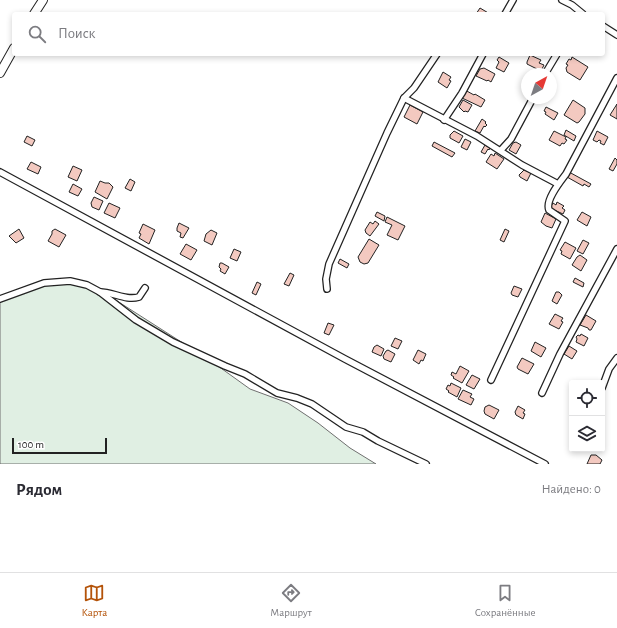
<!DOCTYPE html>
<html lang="ru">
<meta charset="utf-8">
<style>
:root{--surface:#fff;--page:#f2f2f3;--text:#2b2b33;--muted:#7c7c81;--line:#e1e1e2;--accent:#b45309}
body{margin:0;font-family:"Alegreya Sans",sans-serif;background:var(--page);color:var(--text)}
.controls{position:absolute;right:12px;bottom:12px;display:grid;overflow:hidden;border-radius:4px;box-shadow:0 2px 6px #0003}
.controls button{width:36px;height:36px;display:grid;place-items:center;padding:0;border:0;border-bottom:1px solid var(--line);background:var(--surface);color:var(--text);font:20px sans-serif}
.compass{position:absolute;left:521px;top:68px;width:36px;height:36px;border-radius:50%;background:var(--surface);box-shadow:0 2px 6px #0003;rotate:40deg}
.scale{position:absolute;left:12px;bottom:10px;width:95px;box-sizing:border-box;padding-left:4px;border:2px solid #222;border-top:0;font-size:11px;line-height:14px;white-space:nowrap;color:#222;-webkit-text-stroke:3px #fff;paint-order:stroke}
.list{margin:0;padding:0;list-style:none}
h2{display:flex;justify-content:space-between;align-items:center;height:52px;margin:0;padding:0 16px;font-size:17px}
h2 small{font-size:13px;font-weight:400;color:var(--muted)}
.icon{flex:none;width:22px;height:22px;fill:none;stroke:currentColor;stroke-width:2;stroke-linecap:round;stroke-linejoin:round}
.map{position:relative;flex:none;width:617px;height:464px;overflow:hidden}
.search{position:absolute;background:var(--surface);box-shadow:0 2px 6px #0003;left:12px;right:12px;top:12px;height:44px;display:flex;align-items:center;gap:10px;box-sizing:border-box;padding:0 14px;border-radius:4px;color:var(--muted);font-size:15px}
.sheet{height:108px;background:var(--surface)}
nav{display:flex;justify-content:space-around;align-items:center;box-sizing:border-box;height:56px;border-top:1px solid var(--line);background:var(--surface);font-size:11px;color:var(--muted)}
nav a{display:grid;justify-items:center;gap:2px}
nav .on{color:var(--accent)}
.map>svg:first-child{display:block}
.green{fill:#e0efe3;stroke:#6f6f6f}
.building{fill:#f3c9c0;stroke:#222}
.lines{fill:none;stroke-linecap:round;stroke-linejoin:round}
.street-casing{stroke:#222;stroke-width:8}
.secondary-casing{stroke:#222;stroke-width:10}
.street{stroke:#fff;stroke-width:5.5}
.secondary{stroke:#fff;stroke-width:8}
</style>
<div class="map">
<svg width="617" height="464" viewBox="0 0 617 464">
<rect width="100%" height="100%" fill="#fff"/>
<!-- green -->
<path class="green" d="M 64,282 L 93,287 L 114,299 L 211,361 L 250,389 L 288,403 L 318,423 L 350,448 L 376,464 L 0,464 L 0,297 L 41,284 Z"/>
<!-- building -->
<g class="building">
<path d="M 480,8 L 490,14 L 476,14 Z"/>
<path d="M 530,55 L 541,60 L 539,63 L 544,65 L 541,71 L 527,64 L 527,62 Z"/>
<path d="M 499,57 L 509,63 L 504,72 L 496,68 L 499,62 L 497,60 Z"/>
<path d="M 572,57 L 588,67 L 580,80 L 567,72 L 566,68 L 568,65 L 566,64 L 569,59 L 571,60 Z"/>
<path d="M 484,68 L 495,74 L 491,82 L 488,80 L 487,81 L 476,76 L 480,69 Z"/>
<path d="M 443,72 L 451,77 L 449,80 L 451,81 L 447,88 L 438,82 Z"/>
<path d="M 465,90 L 474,95 L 475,94 L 485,100 L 481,107 L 462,98 L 461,96 Z"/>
<path d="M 463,100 L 472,105 L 468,112 L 465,111 L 464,112 L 459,107 Z"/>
<path d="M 573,100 L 585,108 L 585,114 L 579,122 L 577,123 L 564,115 Z"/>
<path d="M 617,104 L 617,119 L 610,115 Z"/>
<path d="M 410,105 L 423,112 L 417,124 L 404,117 Z"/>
<path d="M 546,107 L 558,113 L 554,120 L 545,114 L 546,112 L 544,111 Z"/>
<path d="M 482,119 L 486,122 L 485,123 L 487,125 L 485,127 L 484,126 L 480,133 L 475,131 Z"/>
<path d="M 566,130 L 576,136 L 574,141 L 564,135 Z"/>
<path d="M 454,131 L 463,136 L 459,143 L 450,138 L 450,135 Z"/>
<path d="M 554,131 L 566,137 L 565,139 L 567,140 L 564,144 L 562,143 L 560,146 L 549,140 Z"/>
<path d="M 597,131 L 608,137 L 604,145 L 600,143 L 601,141 L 599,140 L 597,142 L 593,140 Z"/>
<path d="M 27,136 L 35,140 L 32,146 L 24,142 Z"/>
<path d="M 465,139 L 471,142 L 467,150 L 461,147 Z"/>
<path d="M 434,142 L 455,153 L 452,157 L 432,146 Z"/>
<path d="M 516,142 L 521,145 L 516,154 L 509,150 L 513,143 Z"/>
<path d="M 485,145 L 490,148 L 489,150 L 488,149 L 485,154 L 481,152 Z"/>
<path d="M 495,153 L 504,159 L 497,169 L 486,162 L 491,154 L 494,156 Z"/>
<path d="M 615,158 L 617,160 L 617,164 L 613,171 L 609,169 Z"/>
<path d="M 31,162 L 41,167 L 38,174 L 27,169 Z"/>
<path d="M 73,166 L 82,170 L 77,181 L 68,177 Z"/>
<path d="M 524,170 L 531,173 L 527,181 L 520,177 L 519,175 Z"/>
<path d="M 569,172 L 591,184 L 589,187 L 584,184 L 583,186 L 567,177 Z"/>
<path d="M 130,179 L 135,182 L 131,191 L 125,188 Z"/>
<path d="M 100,181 L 105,183 L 109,183 L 113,187 L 107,199 L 95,192 Z"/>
<path d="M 73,184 L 82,189 L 78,196 L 69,192 Z"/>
<path d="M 94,197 L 103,201 L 99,210 L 92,207 L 91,203 Z"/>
<path d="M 557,202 L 564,206 L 562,208 L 565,210 L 563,214 L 550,208 L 553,203 L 556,205 Z"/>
<path d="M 109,203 L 120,208 L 115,218 L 104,213 Z"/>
<path d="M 377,212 L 385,216 L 384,221 L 375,216 Z"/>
<path d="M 582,212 L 591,217 L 587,226 L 577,220 Z"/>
<path d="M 545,213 L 556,219 L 552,228 L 546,226 L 541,222 Z"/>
<path d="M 387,217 L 405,226 L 398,240 L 387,235 L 392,225 L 385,222 Z"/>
<path d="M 375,221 L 379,224 L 370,236 L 366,233 L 365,230 L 370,222 L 373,224 Z"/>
<path d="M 179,223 L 189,228 L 183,238 L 180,237 L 181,233 L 177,231 L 177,228 Z"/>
<path d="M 143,224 L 155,230 L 149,244 L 139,238 L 141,234 L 139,233 Z"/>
<path d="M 19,229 L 24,238 L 16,243 L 9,236 Z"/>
<path d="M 55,229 L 66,235 L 59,247 L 48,241 L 52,234 L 52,231 Z"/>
<path d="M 505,229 L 509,231 L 504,242 L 500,240 Z"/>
<path d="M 211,230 L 217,233 L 212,245 L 204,241 L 206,234 Z"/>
<path d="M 369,239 L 379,245 L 368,263 L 364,264 L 360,262 L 358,257 Z"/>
<path d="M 583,240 L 589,243 L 583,254 L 577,251 Z"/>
<path d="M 565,242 L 576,248 L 570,259 L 561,254 L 562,251 L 560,250 Z"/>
<path d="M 186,244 L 197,250 L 191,260 L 180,254 Z"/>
<path d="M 234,249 L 241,252 L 237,261 L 230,258 Z"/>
<path d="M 580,255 L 587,260 L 581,271 L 572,265 L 577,257 Z"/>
<path d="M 340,259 L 349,264 L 347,268 L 338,263 Z"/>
<path d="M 220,263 L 222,263 L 229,267 L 225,274 L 220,271 L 221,269 L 219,267 Z"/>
<path d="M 290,273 L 294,275 L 289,286 L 284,284 Z"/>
<path d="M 575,278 L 584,283 L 583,287 L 573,282 Z"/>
<path d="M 257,282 L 261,284 L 256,295 L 252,293 Z"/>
<path d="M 514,286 L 522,289 L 518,297 L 512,295 L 511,293 Z"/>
<path d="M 556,292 L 559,292 L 562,295 L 557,304 L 552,301 Z"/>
<path d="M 555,314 L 563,318 L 561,321 L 563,322 L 559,329 L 549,324 Z"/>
<path d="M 586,315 L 596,321 L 591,330 L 589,330 L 588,328 L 580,325 Z"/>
<path d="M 328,323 L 334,325 L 329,335 L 324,333 Z"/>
<path d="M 581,334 L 588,338 L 584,346 L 576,342 L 577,339 L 576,337 L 578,335 L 580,336 Z"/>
<path d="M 395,338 L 402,341 L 398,349 L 391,346 Z"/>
<path d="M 535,342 L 546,348 L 541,357 L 531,351 Z"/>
<path d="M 377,345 L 384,349 L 381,356 L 372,352 L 374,347 Z"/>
<path d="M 569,346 L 577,351 L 572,359 L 564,354 Z"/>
<path d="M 388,350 L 395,354 L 391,362 L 384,359 L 383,356 L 386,351 Z"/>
<path d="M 418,350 L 426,354 L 423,361 L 421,360 L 419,364 L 413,360 Z"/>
<path d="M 522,358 L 534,364 L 528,374 L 518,369 L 517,367 Z"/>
<path d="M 460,366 L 469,371 L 462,383 L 453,378 L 454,377 L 451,375 L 452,372 L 456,374 Z"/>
<path d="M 472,375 L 480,379 L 474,389 L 466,385 Z"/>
<path d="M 451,383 L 461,388 L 457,397 L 448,392 L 449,391 L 446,389 L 448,385 L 450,386 Z"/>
<path d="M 463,390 L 472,394 L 470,397 L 474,399 L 471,405 L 458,399 Z"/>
<path d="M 489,405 L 499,410 L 494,419 L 485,414 L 484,411 L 485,407 Z"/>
<path d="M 518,406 L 525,410 L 523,413 L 525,414 L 523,419 L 516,415 L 515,412 Z"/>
<path d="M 591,455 L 596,455 L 602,460 L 600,464 L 587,464 Z"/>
</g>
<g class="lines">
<defs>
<g id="street">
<path d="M 562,0 L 572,5 L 583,14"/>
<path d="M 505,14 L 513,0"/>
<path d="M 603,26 L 617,35"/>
<path d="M 545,74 L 557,54"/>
<path d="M 404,98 L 477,136 L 522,165 L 558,184"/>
<path d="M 444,120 L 462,93 L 483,54"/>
<path d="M 501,150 L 511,139 L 533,98"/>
<path d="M 0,172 L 345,359 L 545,464"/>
<path d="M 327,289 L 326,279 L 329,264 L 387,133 L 404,98 L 414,88 L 437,54"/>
<path d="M 100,292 C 113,292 126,301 139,297 L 145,288"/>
<path d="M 0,299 L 44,283 L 70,281 L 87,285 L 100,292 L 136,320 L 173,342 L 225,366 L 245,374 L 277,393 L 297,398 L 312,404 L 346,427 L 363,432 L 378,441 L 426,464"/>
<path d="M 491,380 L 565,221 L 549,210 C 545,200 560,182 566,174 L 617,78"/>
<path d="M 602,388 L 609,369 L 617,358"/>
<path d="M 542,393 L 560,354 L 617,249"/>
</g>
<g id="secondary">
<path d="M 34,14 L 43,0"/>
<path d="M 0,73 L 14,48"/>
</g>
</defs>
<!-- street casing -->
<use href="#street" class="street-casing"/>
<!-- secondary casing -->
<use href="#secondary" class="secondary-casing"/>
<!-- street -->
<use href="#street" class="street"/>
<!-- secondary -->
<use href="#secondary" class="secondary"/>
</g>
</svg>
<div class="controls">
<button><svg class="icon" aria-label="locate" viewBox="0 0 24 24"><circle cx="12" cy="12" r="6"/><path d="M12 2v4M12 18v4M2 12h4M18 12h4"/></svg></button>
<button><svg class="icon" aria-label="layers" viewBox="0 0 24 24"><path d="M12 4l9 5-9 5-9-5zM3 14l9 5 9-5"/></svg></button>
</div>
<svg class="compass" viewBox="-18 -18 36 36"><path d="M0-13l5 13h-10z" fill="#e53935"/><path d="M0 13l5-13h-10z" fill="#7c7c81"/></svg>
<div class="scale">100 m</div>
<div class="search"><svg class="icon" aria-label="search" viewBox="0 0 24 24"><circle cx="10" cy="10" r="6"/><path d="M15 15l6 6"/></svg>Поиск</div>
</div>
<section class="sheet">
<h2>Рядом<small>Найдено: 0</small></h2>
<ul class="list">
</ul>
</section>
<nav>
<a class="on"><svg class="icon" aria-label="map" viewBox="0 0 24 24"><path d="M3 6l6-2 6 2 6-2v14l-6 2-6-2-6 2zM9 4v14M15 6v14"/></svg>Карта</a>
<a><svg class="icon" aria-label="directions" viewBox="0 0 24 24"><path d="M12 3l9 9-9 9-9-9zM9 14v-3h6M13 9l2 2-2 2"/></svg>Маршрут</a>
<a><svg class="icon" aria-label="saved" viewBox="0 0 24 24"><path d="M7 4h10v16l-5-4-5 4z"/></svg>Сохранённые</a>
</nav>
